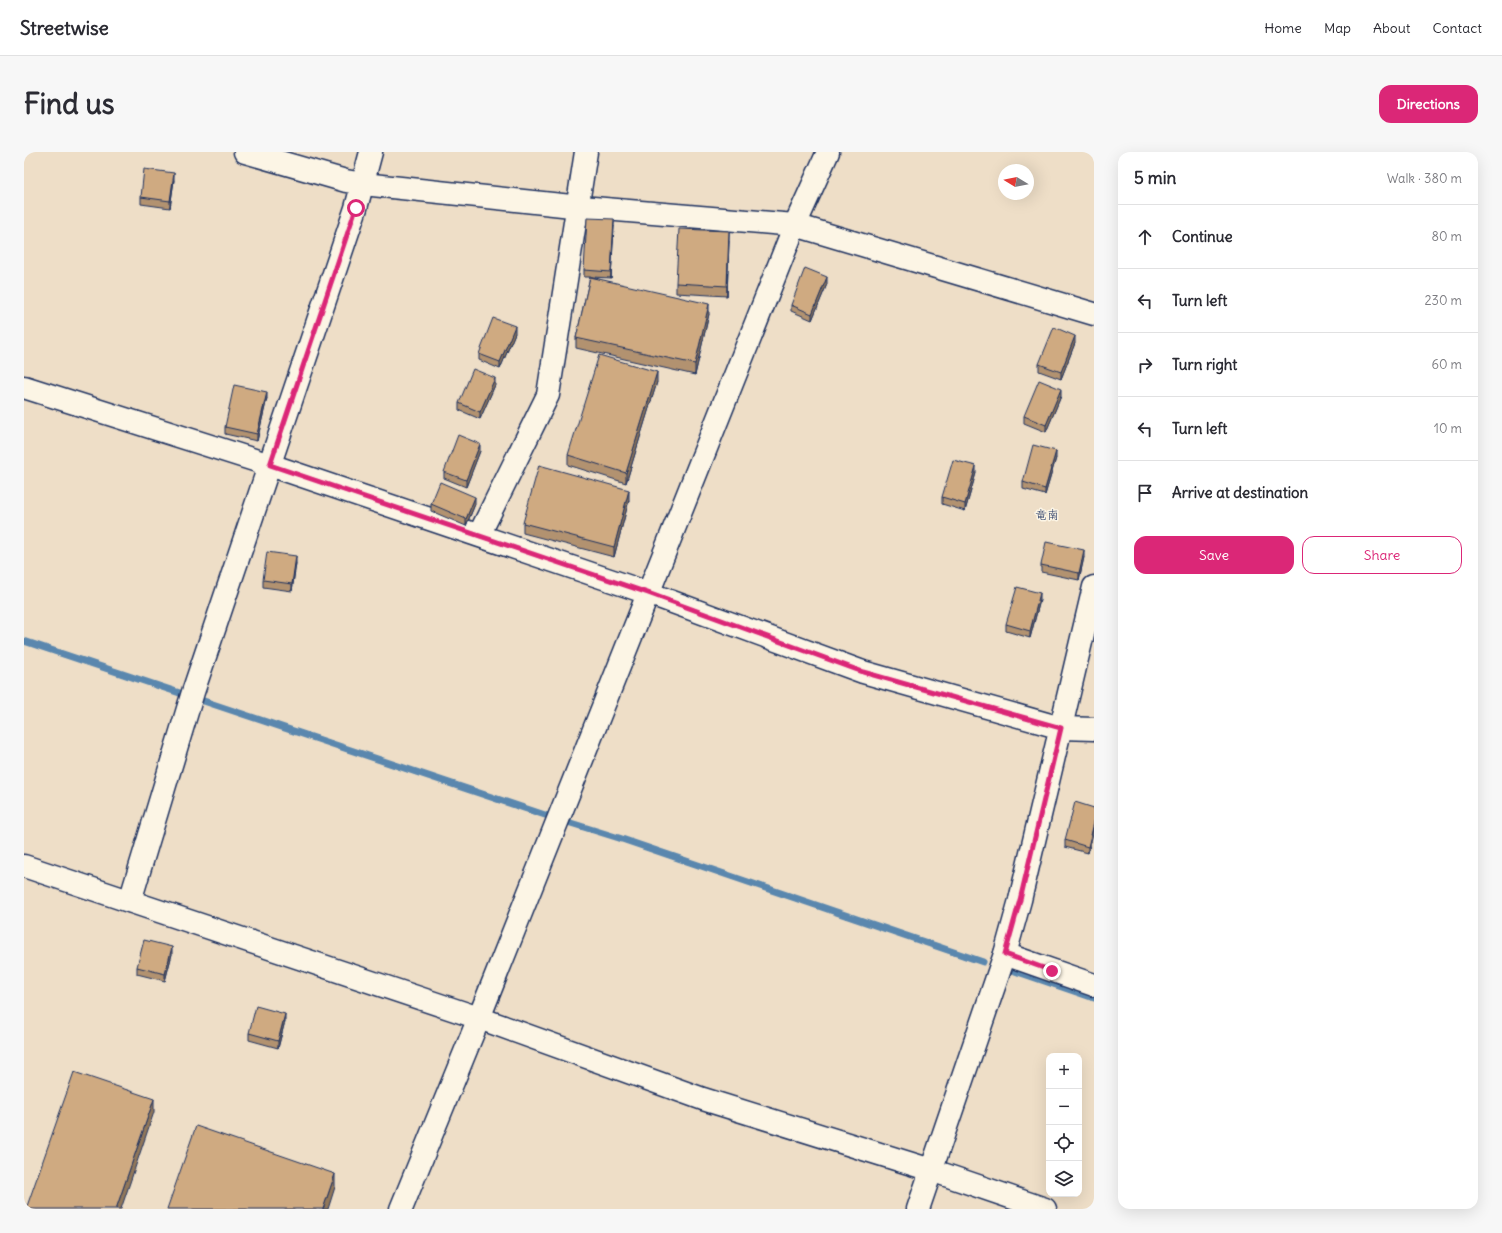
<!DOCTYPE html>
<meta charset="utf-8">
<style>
:root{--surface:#fff;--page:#f7f7f7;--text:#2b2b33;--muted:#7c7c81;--line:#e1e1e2;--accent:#db2777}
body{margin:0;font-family:Delius,"Klee One",sans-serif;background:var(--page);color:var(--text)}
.controls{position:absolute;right:12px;bottom:12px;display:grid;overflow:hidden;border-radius:8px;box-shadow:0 4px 16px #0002}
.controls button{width:36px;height:36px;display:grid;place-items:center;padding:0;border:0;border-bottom:1px solid var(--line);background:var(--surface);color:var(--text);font:20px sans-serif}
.compass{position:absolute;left:974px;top:12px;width:36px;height:36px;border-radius:50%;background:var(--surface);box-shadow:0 4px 16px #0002;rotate:280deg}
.stop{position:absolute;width:12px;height:12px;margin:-9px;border:3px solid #db2777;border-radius:50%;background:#fff}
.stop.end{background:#db2777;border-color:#fff;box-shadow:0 1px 4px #0008}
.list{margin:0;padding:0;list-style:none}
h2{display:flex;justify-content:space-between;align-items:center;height:52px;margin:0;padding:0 16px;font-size:17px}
h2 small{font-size:13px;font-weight:400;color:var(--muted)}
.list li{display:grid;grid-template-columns:26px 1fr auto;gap:12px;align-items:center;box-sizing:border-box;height:64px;padding:0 16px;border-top:1px solid var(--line)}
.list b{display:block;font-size:15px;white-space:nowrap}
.list em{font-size:13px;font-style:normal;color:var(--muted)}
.actions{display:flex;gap:8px;padding:12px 16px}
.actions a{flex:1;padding:9px 0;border:1px solid var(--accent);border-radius:12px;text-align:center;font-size:14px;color:var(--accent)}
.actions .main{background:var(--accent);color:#fff}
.icon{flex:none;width:22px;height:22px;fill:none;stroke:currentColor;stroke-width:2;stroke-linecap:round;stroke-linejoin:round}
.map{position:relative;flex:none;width:1070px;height:1057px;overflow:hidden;border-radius:12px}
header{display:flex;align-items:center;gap:24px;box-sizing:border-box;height:56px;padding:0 20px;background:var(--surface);border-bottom:1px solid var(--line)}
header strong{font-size:19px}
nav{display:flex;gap:22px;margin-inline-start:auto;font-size:14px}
.intro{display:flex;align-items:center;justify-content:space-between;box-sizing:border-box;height:96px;padding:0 24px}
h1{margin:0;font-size:28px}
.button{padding:10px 18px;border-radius:12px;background:var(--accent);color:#fff;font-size:14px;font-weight:700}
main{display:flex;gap:24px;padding:0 24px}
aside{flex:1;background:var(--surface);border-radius:12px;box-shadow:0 4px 16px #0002}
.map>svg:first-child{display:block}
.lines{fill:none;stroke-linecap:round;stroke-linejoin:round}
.stream{stroke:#5a87ae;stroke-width:7}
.street-casing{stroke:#1b2f5e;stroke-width:25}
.secondary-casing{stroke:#1b2f5e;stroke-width:25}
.street{stroke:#fcf5e5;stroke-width:22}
.secondary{stroke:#fcf5e5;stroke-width:22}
.wall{fill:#b2926f;stroke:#1b2f5e}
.shaded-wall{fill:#91775a;stroke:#1b2f5e}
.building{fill:#cfaa81;stroke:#1b2f5e}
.route{stroke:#db2777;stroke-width:5}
.labels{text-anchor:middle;stroke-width:3;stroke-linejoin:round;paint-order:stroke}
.neighbourhood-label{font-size:12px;fill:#1b2f5e;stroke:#fcf5e5}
</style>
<header>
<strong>Streetwise</strong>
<nav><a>Home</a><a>Map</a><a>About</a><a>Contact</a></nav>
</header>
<div class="intro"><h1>Find us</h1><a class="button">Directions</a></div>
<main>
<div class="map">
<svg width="1070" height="1057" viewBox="0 0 1070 1057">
<rect width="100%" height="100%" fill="#eedec7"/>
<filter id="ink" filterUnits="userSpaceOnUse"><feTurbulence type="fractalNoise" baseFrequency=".025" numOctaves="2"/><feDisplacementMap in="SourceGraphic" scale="8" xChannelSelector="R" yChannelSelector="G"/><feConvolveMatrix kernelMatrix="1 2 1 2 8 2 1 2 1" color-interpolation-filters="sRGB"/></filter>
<g filter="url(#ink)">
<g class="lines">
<!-- stream -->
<g class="stream">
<path d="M 0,489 L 521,663 L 595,686 L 959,810"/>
<path d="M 988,818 L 1070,846"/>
</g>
<defs>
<g id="street">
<path d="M 221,0 L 322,29 L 339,32 L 557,55 L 771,73 L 1070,162"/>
<path d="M 0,235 L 246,313 L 624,441 L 839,520 L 1037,576 L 1070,577"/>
<path d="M 455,383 L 524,243 L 562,0"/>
<path d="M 106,749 L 169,540 L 332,56 L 347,0"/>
<path d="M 981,802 L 1070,833"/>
<path d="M 455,866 L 771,73 L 804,0"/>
<path d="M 894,1057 L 981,802 L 996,748 L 1070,435"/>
</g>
<g id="secondary">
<path d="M 0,714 L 455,866 L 679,947 L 907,1018 L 1021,1057"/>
<path d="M 377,1057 L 455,866"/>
</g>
</defs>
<!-- street casing -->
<use href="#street" class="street-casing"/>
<!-- secondary casing -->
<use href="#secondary" class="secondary-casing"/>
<!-- street -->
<use href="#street" class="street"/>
<!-- secondary -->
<use href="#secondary" class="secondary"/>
</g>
<!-- wall -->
<g class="wall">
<path d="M 150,28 L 146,56 L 117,52 L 117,45 Z"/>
<path d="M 590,74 L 587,126 L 568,125 L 685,162 L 671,223 L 552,196 L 552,186 L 566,125 L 560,125 L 560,118 Z"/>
<path d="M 705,89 L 703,144 L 652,141 L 652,131 Z"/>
<path d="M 803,132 L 788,168 L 767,159 L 767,153 Z"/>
<path d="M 491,181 L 476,217 L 455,208 L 455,202 Z"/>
<path d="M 1051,191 L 1037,227 L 1015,219 L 1015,212 Z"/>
<path d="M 633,230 L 602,331 L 544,313 L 544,303 Z"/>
<path d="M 471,233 L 456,267 L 435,258 L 435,251 Z"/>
<path d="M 1037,244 L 1022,280 L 1000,271 L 1000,264 Z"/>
<path d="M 243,246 L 233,289 L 201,282 L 201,275 Z"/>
<path d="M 456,299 L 442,335 L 420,326 L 420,320 Z"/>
<path d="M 1032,306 L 1021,343 L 999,337 L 999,330 Z"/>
<path d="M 952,321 L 941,359 L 918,352 L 918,345 Z"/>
<path d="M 605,348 L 590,405 L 499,381 L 499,371 Z"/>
<path d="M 407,352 L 451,352 L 442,374 L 407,359 Z"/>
<path d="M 1060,405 L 1055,428 L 1017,420 L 1017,413 Z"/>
<path d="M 272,411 L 268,439 L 239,435 L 239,428 Z"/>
<path d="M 1016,448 L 1006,486 L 982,479 L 982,472 Z"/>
<path d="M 1070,656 L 1064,701 L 1041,695 L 1041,688 Z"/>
<path d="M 148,802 L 141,829 L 113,822 L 113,815 Z"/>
<path d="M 261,869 L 254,896 L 225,888 L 225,881 Z"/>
</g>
<!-- shaded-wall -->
<g class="shaded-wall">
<path d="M 150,21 L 150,28 L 146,56 L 146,49 Z"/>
<path d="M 590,67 L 590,74 L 587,126 L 587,120 Z"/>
<path d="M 705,79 L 705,89 L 703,144 L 703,134 Z"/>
<path d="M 803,125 L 803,132 L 788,168 L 788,162 Z"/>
<path d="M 685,152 L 685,162 L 671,223 L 671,212 Z"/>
<path d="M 491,174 L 491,181 L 476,217 L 476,210 Z"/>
<path d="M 1051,184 L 1051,191 L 1037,227 L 1037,220 Z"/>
<path d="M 633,220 L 633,230 L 602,331 L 602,321 Z"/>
<path d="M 471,226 L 471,233 L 456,267 L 456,260 Z"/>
<path d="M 1037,237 L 1037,244 L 1022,280 L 1022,273 Z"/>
<path d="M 243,240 L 243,246 L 233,289 L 233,282 Z"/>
<path d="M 456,292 L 456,299 L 442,335 L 442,328 Z"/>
<path d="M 1032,299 L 1032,306 L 1021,343 L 1021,337 Z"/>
<path d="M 952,314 L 952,321 L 941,359 L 941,352 Z"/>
<path d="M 605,338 L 605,348 L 590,405 L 590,395 Z"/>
<path d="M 451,345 L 451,352 L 442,374 L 442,367 Z"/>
<path d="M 1060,398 L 1060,405 L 1055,428 L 1055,421 Z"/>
<path d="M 272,404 L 272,411 L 268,439 L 268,432 Z"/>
<path d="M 1016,441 L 1016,448 L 1006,486 L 1006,479 Z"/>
<path d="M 1070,671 L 1070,678 L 1064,701 L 1064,695 Z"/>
<path d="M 148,795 L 148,802 L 141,829 L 141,822 Z"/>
<path d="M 261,862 L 261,869 L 254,896 L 254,889 Z"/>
<path d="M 130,947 L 130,960 L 97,1057 L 92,1057 Z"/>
<path d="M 311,1022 L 311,1035 L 304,1057 L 299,1057 Z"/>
</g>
<!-- building -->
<g class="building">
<path d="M 120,17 L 150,21 L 146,49 L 117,45 Z"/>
<path d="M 563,66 L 590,67 L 587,120 L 560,118 Z"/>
<path d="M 655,77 L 705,79 L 703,134 L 652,131 Z"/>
<path d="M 781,116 L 803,125 L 788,162 L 767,153 Z"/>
<path d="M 566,125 L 685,152 L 671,212 L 552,186 Z"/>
<path d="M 469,166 L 491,174 L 476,210 L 455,202 Z"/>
<path d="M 1030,175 L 1051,184 L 1037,220 L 1015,212 Z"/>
<path d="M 575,203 L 633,220 L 602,321 L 544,303 Z"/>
<path d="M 449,217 L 471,226 L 456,260 L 435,251 Z"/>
<path d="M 1015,228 L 1037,237 L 1022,273 L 1000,264 Z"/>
<path d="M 210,233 L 243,240 L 233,282 L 201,275 Z"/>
<path d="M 434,283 L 456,292 L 442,328 L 420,320 Z"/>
<path d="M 1009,293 L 1032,299 L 1021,337 L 999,330 Z"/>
<path d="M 929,308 L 952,314 L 941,352 L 918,345 Z"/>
<path d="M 515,313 L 605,338 L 590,395 L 499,371 Z"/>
<path d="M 416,330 L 451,345 L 442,367 L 407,352 Z"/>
<path d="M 1022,390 L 1060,398 L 1055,421 L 1017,413 Z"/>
<path d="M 243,400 L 272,404 L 268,432 L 239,428 Z"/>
<path d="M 993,435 L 1016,441 L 1006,479 L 982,472 Z"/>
<path d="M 1051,650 L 1070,656 L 1070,671 L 1064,695 L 1041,688 Z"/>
<path d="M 120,788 L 148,795 L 141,822 L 113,815 Z"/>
<path d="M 232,854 L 261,862 L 254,889 L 225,881 Z"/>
<path d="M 50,920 L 130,947 L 92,1057 L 2,1057 Z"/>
<path d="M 172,974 L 311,1022 L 299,1057 L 143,1057 Z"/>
</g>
</g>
<g class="lines" filter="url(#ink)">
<!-- route -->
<path class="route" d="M 332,56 L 246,313 L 624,441 L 839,520 L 1037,576 L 996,748 L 981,802 L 1028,819"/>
</g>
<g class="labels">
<!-- neighbourhood labels -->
<g class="neighbourhood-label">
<text x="1023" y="367">竜南</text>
</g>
</g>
</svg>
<div class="controls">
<button>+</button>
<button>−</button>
<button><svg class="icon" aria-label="locate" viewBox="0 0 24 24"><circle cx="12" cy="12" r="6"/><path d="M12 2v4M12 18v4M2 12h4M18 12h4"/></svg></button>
<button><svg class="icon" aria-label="layers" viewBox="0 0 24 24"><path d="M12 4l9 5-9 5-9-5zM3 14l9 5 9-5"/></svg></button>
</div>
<svg class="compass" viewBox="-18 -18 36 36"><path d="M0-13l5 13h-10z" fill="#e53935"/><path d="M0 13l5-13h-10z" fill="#7c7c81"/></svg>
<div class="stop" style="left:332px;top:56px"></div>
<div class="stop end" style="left:1028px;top:819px"></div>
</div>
<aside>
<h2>5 min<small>Walk · 380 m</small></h2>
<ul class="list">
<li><svg class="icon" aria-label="ahead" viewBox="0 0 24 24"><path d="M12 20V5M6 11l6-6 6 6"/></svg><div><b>Continue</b></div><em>80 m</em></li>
<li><svg class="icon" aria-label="left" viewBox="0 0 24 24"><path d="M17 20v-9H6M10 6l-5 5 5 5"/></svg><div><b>Turn left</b></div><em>230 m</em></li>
<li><svg class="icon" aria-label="right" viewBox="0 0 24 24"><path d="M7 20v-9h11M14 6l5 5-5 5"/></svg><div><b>Turn right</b></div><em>60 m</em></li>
<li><svg class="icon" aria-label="left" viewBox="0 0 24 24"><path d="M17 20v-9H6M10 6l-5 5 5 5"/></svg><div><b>Turn left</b></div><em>10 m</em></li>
<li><svg class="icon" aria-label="arrive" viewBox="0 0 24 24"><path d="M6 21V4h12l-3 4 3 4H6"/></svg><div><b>Arrive at destination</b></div></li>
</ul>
<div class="actions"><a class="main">Save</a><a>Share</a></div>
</aside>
</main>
